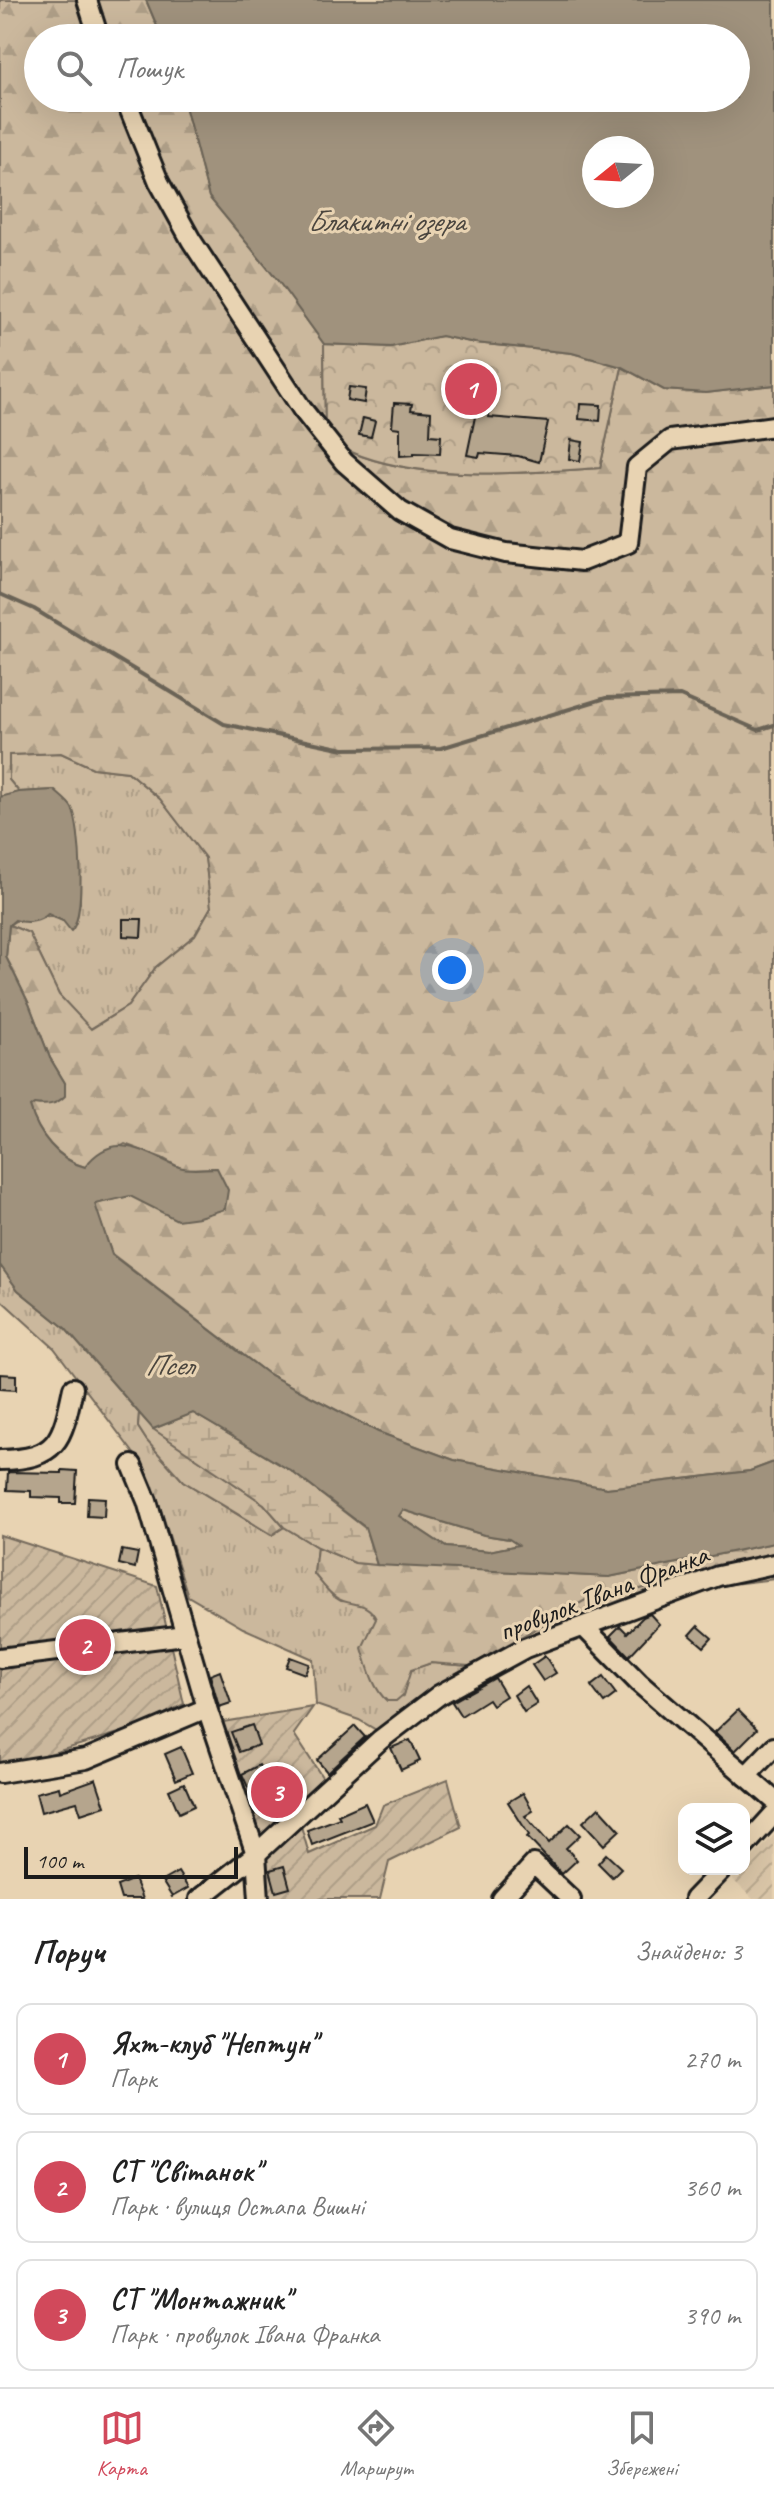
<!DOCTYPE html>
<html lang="uk">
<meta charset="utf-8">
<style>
:root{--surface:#fff;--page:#f2f2f2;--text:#222;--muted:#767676;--line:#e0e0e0;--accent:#d1495b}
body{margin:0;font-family:Caveat,sans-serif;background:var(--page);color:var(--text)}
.controls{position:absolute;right:24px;bottom:24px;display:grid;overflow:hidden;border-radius:16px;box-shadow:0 8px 32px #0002}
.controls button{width:72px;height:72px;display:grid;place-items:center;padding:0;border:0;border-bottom:2px solid var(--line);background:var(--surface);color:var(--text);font:40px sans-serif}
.compass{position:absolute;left:582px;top:136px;width:72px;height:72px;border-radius:50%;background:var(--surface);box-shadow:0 8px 32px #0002;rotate:252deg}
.scale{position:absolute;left:24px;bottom:20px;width:214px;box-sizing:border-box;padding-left:8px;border:4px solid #1c1c1c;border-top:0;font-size:22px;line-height:28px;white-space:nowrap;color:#1c1c1c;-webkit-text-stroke:6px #e8d3b2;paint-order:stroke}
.you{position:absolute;left:452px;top:970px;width:28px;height:28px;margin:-20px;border:6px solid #fff;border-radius:50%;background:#1a73e8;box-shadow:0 0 0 12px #1a73e833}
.badge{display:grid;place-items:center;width:52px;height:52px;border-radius:50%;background:var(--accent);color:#fff;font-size:26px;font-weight:700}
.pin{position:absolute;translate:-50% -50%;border:4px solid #fff;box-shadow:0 2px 8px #0006}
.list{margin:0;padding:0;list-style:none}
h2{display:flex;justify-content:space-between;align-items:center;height:104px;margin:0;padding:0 32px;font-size:34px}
h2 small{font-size:26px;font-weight:400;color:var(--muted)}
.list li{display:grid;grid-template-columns:52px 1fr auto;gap:24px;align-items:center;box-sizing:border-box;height:112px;margin:0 16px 16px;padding:0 16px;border:2px solid var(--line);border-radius:16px}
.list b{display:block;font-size:30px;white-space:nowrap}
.list p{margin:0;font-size:26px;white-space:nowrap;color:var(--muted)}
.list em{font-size:26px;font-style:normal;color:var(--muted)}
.icon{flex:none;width:44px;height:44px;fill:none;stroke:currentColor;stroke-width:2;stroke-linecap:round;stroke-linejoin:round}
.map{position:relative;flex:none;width:774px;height:1899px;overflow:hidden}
.search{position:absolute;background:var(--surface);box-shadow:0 8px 32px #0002;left:24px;right:24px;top:24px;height:88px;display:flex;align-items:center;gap:20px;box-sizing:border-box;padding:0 28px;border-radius:44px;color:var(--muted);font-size:30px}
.sheet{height:488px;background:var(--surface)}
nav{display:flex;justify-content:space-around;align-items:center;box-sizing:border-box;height:112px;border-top:2px solid var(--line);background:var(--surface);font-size:22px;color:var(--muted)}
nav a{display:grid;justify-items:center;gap:4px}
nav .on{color:var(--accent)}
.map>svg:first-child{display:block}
.industrial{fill:url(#industrial-furrows)}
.grass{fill:url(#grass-tufts);stroke:#746a5c;stroke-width:2}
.forest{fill:url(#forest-firs);stroke:#746a5c;stroke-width:2}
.wetland{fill:url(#wetland-marsh);stroke:#746a5c;stroke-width:2}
.park{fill:url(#park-crowns);stroke:#746a5c;stroke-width:2}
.garden{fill:url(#garden-furrows);stroke:#746a5c;stroke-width:2}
.water{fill:#a0927d;stroke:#6b6356;stroke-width:2;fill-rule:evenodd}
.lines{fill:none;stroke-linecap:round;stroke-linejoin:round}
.stream{stroke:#6b6356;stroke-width:4}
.building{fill:#b5a58d;stroke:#1c1c1c;stroke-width:2}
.minor-casing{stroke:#1c1c1c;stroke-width:24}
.minor{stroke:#e8d3b2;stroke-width:18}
.labels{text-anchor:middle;stroke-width:6;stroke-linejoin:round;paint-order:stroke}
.street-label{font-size:28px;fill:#1c1c1c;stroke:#e8d3b2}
.water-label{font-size:30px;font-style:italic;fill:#4a453e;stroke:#e8d3b2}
</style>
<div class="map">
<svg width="774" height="1899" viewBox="0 0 774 1899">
<defs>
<pattern id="industrial-furrows" width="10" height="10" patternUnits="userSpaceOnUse" patternTransform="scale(2)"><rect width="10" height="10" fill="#d9c5a7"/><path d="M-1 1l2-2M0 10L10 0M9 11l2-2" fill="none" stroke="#baa98f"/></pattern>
<pattern id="grass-tufts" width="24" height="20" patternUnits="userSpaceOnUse" patternTransform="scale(2)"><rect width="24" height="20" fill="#cbb89d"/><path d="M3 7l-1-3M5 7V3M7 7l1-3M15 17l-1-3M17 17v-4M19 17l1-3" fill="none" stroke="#ae9e87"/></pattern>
<pattern id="forest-firs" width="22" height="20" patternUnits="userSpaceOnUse" patternTransform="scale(2)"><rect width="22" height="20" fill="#cbb89d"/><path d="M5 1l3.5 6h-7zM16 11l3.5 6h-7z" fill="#ae9e87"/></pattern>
<pattern id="wetland-marsh" width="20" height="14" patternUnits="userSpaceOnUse" patternTransform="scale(2)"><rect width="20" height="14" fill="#cbb89d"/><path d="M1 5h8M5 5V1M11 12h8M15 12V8" fill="none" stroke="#ae9e87"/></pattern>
<pattern id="park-crowns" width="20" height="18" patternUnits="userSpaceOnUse" patternTransform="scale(2)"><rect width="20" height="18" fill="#cbb89d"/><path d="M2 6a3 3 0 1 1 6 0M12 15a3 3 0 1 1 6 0" fill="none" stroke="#ae9e87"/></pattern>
<pattern id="garden-furrows" width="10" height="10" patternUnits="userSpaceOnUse" patternTransform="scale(2)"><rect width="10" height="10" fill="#cbb89d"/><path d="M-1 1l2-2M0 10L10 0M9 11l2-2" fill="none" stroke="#ae9e87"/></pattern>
</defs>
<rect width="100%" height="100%" fill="#e8d3b2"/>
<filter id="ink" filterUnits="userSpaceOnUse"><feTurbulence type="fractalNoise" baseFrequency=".0125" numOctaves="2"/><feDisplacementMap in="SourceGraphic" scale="16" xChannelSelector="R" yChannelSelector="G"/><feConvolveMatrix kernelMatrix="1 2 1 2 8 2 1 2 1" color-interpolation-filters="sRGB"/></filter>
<g filter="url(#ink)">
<!-- industrial -->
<path class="industrial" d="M 774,1835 L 774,1899 L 753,1899 L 732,1879 Z"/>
<!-- grass -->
<g class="grass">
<path d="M 61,753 L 93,768 L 128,772 L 160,799 L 205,857 L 211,907 L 195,935 L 156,967 L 128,1006 L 90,1029 L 59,995 L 29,933 L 9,925 C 25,913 46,913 63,921 L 80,903 L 79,876 L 54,790 L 19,792 L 9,780 L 8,755 Z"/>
<path d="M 0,1265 L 18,1290 L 65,1328 L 139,1413 L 138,1427 L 147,1441 L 183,1481 L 271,1535 L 284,1527 L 317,1547 L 314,1574 L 333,1596 L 341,1601 L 358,1602 L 373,1611 L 403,1695 L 410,1670 L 431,1663 L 470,1666 L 589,1598 L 640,1589 L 774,1555 L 774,1579 L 715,1586 L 544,1644 L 436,1705 L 390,1738 L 359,1720 L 316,1705 L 313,1659 L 243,1628 L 188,1596 L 158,1500 L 138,1459 L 54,1348 L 0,1299 Z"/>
<path d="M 403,1510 L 484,1535 L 509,1539 L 519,1545 L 489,1551 L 446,1547 L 398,1515 Z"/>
</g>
<!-- forest -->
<g class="forest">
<path d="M 0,0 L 146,0 L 162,38 L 38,38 L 38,98 L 183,98 L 209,197 L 279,282 L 324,344 L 325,431 C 333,438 340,447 349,451 C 421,483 523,473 600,468 L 622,367 L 664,390 L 706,393 L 774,385 L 774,1462 L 750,1471 L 607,1488 L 454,1460 L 378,1432 L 268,1374 L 112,1254 L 94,1204 L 129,1196 L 217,1168 L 182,1169 L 162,1158 L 125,1144 L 85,1167 C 58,1159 38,1134 30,1107 L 65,1083 L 50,1058 L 29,1004 L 6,957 L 9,925 L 29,933 L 59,995 L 91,1029 L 128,1006 L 156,967 L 195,935 L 211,907 L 205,858 L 160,799 L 128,772 L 93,768 L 61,753 L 9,755 L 9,780 L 19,792 L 0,797 Z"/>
<path d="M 139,1413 L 154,1429 L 264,1504 L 284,1527 L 272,1535 L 183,1481 L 147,1441 L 138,1427 Z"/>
<path d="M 774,1543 L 774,1555 L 640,1589 L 589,1598 L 470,1666 L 431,1663 L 411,1670 L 403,1695 L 396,1701 L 387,1701 C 372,1687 368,1667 362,1648 L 376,1619 C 368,1600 351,1607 337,1598 C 328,1593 321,1582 314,1574 L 317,1547 L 355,1563 L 609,1577 Z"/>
</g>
<!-- wetland -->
<path class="wetland" d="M 193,1413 L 291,1471 L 365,1528 L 377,1565 L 355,1563 L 317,1547 L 284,1527 L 264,1504 L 153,1429 Z"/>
<!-- park -->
<path class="park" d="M 441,336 L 475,343 L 572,353 L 622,367 L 600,468 C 523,473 422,483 349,451 C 340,447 333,438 325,432 L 324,344 L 391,347 Z"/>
<!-- garden -->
<g class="garden">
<path d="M 0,1535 L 157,1586 L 184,1704 L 142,1726 L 0,1769 Z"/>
<path d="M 313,1707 L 294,1734 L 324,1780 L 297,1812 L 309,1854 L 375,1825 L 383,1805 L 448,1779 L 461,1827 L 389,1862 L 380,1899 L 265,1899 L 217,1723 Z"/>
</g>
<!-- water -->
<g class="water">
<path d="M 146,0 L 774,0 L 774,385 L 706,393 L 664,390 L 622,367 L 572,353 L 475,343 L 441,336 L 391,347 L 324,344 L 279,282 L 209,197 L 183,98 L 736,98 L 736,38 L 162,38 ZM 594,148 L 642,148 L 642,196 L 594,196 Z"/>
<path d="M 54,790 C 59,795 68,801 72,808 C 81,826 86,918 71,931 L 63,921 L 48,914 C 40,922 26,924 15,920 L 9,925 L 6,957 L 29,1004 L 50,1058 L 65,1083 L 65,1096 C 56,1105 46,1106 34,1104 L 30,1107 C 38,1134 58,1160 85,1167 C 114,1128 145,1153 179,1167 C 190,1171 205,1168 217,1168 L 228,1190 L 225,1209 L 199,1217 L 177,1220 L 130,1196 L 95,1204 L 112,1255 L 268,1374 L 378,1432 L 454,1460 L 607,1488 L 750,1471 L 774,1462 L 774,1543 L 609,1577 L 377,1565 L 365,1527 L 291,1471 L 193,1413 L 153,1429 L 65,1328 L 18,1290 L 0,1265 L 0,797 L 19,792 ZM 403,1510 L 484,1535 L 509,1539 L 518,1545 L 489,1551 L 446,1547 L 399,1516 Z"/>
</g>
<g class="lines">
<!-- stream -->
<path class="stream" d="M 0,594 L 34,609 L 224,724 L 344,749 L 441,748 L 606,698 L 680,696 L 758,730 L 774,725"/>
</g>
<!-- building -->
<g class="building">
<path d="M 349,387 L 366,389 L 364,403 L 347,400 Z"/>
<path d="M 394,403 L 412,404 L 411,410 L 431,412 L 430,435 L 441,436 L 440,454 L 414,453 L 414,455 L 400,456 L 400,428 L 392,427 Z"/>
<path d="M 580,404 L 601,405 L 600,421 L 579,419 Z"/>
<path d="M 476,412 L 489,414 L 489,417 L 548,422 L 539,462 L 518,456 L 480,453 L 479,457 L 467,455 Z"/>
<path d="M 363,418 L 375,421 L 371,437 L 359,435 Z"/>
<path d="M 571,440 L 583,442 L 580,461 L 569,459 Z"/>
<path d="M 123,919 L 142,919 L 141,937 L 123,936 Z"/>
<path d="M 0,1374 L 16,1375 L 16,1390 L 0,1389 Z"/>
<path d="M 62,1470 L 77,1471 L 75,1503 L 61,1503 L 61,1498 L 31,1497 L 31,1491 L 7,1490 L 8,1472 L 62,1473 Z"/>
<path d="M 88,1497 L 105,1498 L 104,1517 L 87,1516 Z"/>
<path d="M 122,1550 L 138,1553 L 135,1568 L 119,1564 Z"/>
<path d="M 650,1614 L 659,1624 L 629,1656 L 610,1636 L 620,1626 L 627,1633 L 643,1617 Z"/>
<path d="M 698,1626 L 712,1638 L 704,1647 L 690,1635 Z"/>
<path d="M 545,1656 L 556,1673 L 543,1681 L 532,1665 Z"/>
<path d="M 290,1657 L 309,1664 L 305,1674 L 286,1667 Z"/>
<path d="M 220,1671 L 231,1703 L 219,1707 L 210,1675 Z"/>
<path d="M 603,1677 L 616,1694 L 604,1703 L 591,1686 Z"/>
<path d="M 495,1678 L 506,1696 L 492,1705 L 488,1699 L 461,1716 L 452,1702 Z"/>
<path d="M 526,1686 L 537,1704 L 524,1712 L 514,1695 Z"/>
<path d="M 738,1710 L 757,1729 L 735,1751 L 715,1732 Z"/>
<path d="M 252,1725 L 259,1745 L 239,1752 L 231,1732 Z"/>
<path d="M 355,1726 L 365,1737 L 327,1772 L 317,1760 Z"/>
<path d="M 410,1740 L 420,1761 L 401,1770 L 391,1748 Z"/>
<path d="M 181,1747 L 192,1773 L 176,1780 L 165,1754 Z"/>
<path d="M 259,1765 L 270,1787 L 252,1796 L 242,1774 Z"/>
<path d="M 96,1779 L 105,1806 L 81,1814 L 77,1802 L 41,1812 L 36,1793 L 59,1787 L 60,1792 Z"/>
<path d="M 184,1783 L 194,1806 L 179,1813 L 169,1790 Z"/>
<path d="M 523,1793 L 533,1811 L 525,1816 L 549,1843 L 569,1824 L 580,1835 L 566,1848 L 577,1860 L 562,1874 L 527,1837 L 529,1835 L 508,1802 Z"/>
<path d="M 365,1803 L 373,1821 L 312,1845 L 307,1830 L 340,1818 L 338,1815 Z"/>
<path d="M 599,1807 L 620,1830 L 604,1845 L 583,1822 Z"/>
<path d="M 606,1854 L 621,1868 L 612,1877 L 598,1863 Z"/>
<path d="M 284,1866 L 290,1888 L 276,1892 L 270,1870 Z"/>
<path d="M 178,1872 L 188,1888 L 172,1897 L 162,1881 Z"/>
<path d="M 134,1879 L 142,1899 L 121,1899 L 117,1886 Z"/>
</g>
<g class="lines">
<defs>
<g id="minor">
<path d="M 87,0 L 99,38"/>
<path d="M 125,98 L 159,182 L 191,240 L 302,409 L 344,462 L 400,511 L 450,539 L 506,553 L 582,561 L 628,543 L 637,467 L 670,440 L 774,426"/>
<path d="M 0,1460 C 59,1459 62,1440 73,1388"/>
<path d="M 132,1465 L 147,1501 L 207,1708 L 256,1854 L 259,1899"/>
<path d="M 584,1627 L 639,1683 L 774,1800"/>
<path d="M 0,1658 L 185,1635"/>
<path d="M 0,1773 L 86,1759 L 207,1708"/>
<path d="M 746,1776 L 774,1747"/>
<path d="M 744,1847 L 774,1814"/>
<path d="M 199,1899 L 256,1854 L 380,1740 L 439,1695 L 525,1648 L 718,1576 L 774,1564"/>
<path d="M 502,1899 L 534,1864 L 571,1899"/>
<path d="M 694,1899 L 723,1869"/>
</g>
</defs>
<!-- minor casing -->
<use href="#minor" class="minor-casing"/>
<!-- minor -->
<use href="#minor" class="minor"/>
</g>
</g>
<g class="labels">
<!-- street labels -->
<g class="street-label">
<text transform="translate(603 1592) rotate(-21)" y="10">провулок Івана Франка</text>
</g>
<!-- water labels -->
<g class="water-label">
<text x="386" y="231">Блакитні озера</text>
<text x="169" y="1375">Псел</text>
</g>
</g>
</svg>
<div class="controls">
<button><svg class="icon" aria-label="layers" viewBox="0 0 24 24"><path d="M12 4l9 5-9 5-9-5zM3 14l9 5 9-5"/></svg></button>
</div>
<svg class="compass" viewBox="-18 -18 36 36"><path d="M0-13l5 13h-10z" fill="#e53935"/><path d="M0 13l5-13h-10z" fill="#767676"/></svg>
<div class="scale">100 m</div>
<div class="you"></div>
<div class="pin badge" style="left:471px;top:389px">1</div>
<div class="pin badge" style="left:85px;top:1645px">2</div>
<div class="pin badge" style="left:277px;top:1792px">3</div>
<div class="search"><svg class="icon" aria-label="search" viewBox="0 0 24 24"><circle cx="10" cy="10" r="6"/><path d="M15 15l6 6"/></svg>Пошук</div>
</div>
<section class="sheet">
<h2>Поруч<small>Знайдено: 3</small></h2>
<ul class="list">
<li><span class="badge">1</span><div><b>Яхт-клуб &quot;Нептун&quot;</b><p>Парк</p></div><em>270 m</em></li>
<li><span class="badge">2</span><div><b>СТ &quot;Світанок&quot;</b><p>Парк · вулиця Остапа Вишні</p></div><em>360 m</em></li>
<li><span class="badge">3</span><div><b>СТ &quot;Монтажник&quot;</b><p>Парк · провулок Івана Франка</p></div><em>390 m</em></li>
</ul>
</section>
<nav>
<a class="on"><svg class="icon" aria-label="map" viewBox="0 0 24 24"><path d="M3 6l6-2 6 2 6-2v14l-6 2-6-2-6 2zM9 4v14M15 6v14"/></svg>Карта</a>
<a><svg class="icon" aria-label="directions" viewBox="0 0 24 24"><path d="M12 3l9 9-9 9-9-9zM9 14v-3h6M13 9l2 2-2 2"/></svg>Маршрут</a>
<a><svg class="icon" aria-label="saved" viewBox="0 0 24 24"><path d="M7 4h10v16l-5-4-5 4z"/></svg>Збережені</a>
</nav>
